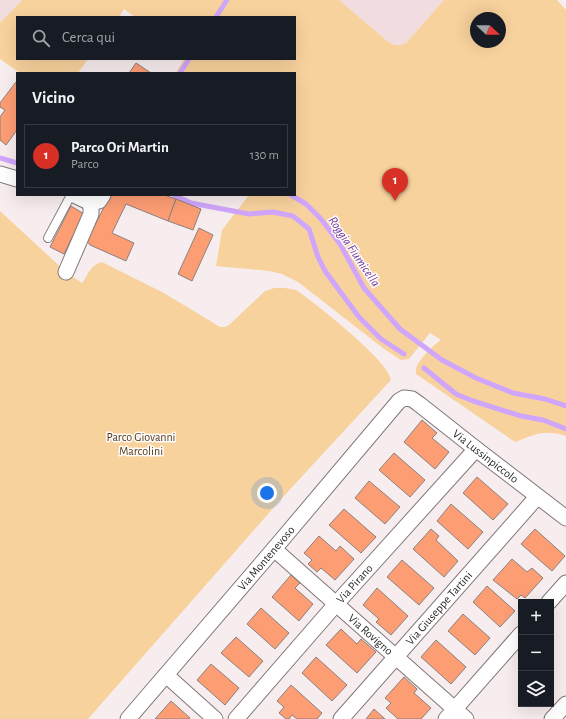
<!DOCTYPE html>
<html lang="it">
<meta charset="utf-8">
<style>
:root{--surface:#171b24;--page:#242831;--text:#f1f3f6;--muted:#9ea1a6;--line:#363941;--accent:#d93025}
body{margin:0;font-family:"Alegreya Sans",sans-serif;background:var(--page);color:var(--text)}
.controls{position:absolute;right:12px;bottom:12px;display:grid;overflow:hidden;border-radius:0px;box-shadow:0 4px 16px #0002}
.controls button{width:36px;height:36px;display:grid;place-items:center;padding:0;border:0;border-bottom:1px solid var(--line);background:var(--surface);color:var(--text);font:20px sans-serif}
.compass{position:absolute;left:470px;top:12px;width:36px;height:36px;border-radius:50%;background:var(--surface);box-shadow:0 4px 16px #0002;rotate:112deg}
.you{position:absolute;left:267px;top:493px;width:14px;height:14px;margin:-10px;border:3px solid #fff;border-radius:50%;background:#1a73e8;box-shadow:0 0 0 6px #1a73e833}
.badge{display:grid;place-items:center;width:26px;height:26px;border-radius:50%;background:var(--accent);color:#fff;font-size:13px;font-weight:700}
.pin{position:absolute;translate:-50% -33px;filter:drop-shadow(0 1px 2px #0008)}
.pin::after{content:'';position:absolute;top:21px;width:14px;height:12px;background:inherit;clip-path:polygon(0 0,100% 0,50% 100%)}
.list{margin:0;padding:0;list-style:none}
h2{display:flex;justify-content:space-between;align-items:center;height:52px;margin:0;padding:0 16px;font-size:17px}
h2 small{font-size:13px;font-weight:400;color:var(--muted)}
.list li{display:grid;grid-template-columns:26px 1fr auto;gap:12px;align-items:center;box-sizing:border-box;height:64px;margin:0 8px 8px;padding:0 8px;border:1px solid var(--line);border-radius:0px}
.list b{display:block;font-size:15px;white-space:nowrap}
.list p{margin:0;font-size:13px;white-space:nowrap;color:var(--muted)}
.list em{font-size:13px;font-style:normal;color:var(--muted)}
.icon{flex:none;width:22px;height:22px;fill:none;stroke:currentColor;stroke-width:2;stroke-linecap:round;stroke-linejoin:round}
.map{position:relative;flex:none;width:566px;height:719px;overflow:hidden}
.search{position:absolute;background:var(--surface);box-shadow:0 4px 16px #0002;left:16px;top:16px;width:280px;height:44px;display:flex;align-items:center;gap:10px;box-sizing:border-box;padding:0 14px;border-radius:0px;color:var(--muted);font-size:15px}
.panel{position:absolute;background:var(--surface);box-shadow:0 4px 16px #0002;left:16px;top:72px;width:280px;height:124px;border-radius:0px}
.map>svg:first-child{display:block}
.built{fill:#f1dddf}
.green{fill:#f8d29d;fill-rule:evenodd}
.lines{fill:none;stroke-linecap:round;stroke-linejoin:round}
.stream{stroke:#d0a5fc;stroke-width:5}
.building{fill:#fd9d74;stroke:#8a817e}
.lane-casing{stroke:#817878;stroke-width:10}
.street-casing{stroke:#817878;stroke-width:17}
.lane{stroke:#fff;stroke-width:8}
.street{stroke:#fff;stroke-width:15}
.labels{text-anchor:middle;stroke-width:3;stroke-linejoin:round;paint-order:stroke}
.park-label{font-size:12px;fill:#533b15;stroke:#fffcfd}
.street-label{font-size:12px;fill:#2b2727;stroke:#fffcfd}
.water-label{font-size:13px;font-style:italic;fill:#6e379a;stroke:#fffcfd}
</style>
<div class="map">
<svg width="566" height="719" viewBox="0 0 566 719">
<rect width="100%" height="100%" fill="#f8edee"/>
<!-- built -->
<g class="built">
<path d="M 0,0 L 22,0 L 0,23 Z"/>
<path d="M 339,0 L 444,0 L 407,42 L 401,45 L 395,45 L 390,44 L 386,40 Z"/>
</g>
<!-- green -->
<g class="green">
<path d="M 22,0 L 339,0 L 386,40 C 393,46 399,47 407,42 L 444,0 L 557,0 L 566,10 L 566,436 C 544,429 535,434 515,442 L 416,374 C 416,372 416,369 416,368 C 419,360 434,344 441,340 L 430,333 L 409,359 L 401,360 L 383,348 L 298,282 L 282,274 L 269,271 L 216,266 L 222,230 L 249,195 L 295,195 L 295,73 L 176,73 L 184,59 L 295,59 L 295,17 L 135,17 L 124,9 L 119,17 L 17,17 L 17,59 L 88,59 L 78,73 L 20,73 L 0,59 L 0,23 ZM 476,18 L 500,18 L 500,42 L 476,42 Z"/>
<path d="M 0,211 L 66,272 L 82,283 C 88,275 91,264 102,262 L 164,293 L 220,327 L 225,327 L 229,325 L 265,291 L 274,288 L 285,288 L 296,290 C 314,302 390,362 391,380 L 283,497 L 88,719 L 0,719 Z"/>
</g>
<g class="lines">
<!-- stream -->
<g class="stream">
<path d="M 216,17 L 227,0"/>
<path d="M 180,73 L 189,59"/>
<path d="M 0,158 L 17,163"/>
<path d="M 174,195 L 191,203 L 249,214 L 273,212 L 293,216 L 309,229 L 318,257 L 325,271 L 359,317 L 381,339 L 404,354"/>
<path d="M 291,195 L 306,204 L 321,219 L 340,244 L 364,288 L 400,329 L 442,360 L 476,378 L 513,393 L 545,399 L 566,406"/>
<path d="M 424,368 L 456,394 L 473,401 L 521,416 L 543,420 L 566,429"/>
</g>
</g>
<!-- building -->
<g class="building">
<path d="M 136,63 L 151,73 L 129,73 Z"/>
<path d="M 16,82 L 17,83 L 17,130 L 6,145 L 0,140 L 0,117 L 5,110 L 0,107 L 0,103 Z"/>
<path d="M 110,195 L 164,195 L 176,199 L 168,221 L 126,204 L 112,233 L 134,243 L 126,261 L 90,245 L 87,241 Z"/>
<path d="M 176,199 L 201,209 L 193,230 L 168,221 Z"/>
<path d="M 71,206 L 84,214 L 64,254 L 50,247 Z"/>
<path d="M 199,228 L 213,235 L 192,281 L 178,274 Z"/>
<path d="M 422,420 L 437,433 L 432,438 L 449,452 L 435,469 L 404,442 Z"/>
<path d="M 394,453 L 425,480 L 410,497 L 379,470 Z"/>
<path d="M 477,477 L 508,504 L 493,520 L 463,493 Z"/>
<path d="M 369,481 L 400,507 L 385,524 L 355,498 Z"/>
<path d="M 451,504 L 483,532 L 468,549 L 437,521 Z"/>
<path d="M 344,509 L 376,537 L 361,553 L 329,525 Z"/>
<path d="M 431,529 L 439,536 L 436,540 L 458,561 L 444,577 L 413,549 Z"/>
<path d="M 535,529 L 565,556 L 552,571 L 521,544 Z"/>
<path d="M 319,536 L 336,551 L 340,546 L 354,559 L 335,580 L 321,568 L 317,572 L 308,564 L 312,560 L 304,553 Z"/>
<path d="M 512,559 L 527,572 L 532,568 L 543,578 L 525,598 L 521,595 L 517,599 L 493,580 Z"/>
<path d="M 402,560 L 434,588 L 419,605 L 387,577 Z"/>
<path d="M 291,575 L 300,583 L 295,588 L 313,604 L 299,621 L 272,597 Z"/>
<path d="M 487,586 L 515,611 L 500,627 L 473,602 Z"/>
<path d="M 377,588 L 408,616 L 391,635 L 376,622 L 379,619 L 363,605 Z"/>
<path d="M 261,608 L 289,633 L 275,649 L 247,624 Z"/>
<path d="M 463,614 L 490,638 L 475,655 L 448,631 Z"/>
<path d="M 341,629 L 357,644 L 361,639 L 376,652 L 357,673 L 326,645 Z"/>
<path d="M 236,637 L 263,661 L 249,677 L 221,653 Z"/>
<path d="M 436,640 L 466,667 L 451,684 L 421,657 Z"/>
<path d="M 316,657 L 347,685 L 332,701 L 302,673 Z"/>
<path d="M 211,664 L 239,688 L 225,705 L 197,680 Z"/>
<path d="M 404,677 L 417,689 L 414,693 L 431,708 L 421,719 L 398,719 L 386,708 L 391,703 L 385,698 Z"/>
<path d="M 291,685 L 322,713 L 317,719 L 297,719 L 292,715 L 289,719 L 286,719 L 279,713 L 284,707 L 277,701 Z"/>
<path d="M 171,701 L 190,718 L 189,719 L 155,719 Z"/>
<path d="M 374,709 L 385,719 L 366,719 Z"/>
</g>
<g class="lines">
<defs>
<path id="lane" d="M 48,238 L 71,195"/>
<g id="street">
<path d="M 0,174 L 17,179"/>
<path d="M 74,195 L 91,203 L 99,201 L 103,195"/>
<path d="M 66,272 L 91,214 L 91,203"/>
<path id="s1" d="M 274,549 L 466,719"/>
<path d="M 549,602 L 566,583"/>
<path d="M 166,675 L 215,719"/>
<path id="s2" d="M 128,719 L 274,549 L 399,401 L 404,398 L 412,399 L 419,404 L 476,449 L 566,518"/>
<path id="s3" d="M 236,719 L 336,604 L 476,449"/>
<path id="s4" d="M 341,719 L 537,497"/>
<path d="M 446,719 L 521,634"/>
<path d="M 552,719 L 566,704"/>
</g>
</defs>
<!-- lane casing -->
<use href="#lane" class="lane-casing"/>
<!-- street casing -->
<use href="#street" class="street-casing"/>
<!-- lane -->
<use href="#lane" class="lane"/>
<!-- street -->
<use href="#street" class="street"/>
</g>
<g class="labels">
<!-- park labels -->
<g class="park-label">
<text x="141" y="441">Parco Giovanni<tspan x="141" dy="14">Marcolini</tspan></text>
</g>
<!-- street labels -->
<g class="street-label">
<text dy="4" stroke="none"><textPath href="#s2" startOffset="525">Via Lussinpiccolo</textPath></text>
<text dy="4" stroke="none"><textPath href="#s2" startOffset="212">Via Montenevoso</textPath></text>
<text dy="4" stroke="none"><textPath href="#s3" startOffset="180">Via Pirano</textPath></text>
<text dy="4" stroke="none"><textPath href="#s4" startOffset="148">Via Giuseppe Tartini</textPath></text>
<text dy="4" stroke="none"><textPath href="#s1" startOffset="129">Via Rovigno</textPath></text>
</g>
<!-- water labels -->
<g class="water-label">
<text transform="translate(355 251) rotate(56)" y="5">Roggia Fiumicella</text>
</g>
</g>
</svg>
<div class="controls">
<button>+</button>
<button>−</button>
<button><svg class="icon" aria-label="layers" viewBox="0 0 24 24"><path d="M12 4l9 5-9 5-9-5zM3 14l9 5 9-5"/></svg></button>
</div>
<svg class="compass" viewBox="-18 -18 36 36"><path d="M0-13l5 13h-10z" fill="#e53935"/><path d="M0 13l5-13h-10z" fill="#9ea1a6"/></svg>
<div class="you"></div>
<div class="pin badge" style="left:395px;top:201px">1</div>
<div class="search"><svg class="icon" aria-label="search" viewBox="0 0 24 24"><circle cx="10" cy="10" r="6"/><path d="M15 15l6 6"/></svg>Cerca qui</div>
<section class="panel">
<h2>Vicino<small></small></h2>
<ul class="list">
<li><span class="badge">1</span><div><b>Parco Ori Martin</b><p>Parco</p></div><em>130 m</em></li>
</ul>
</section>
</div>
